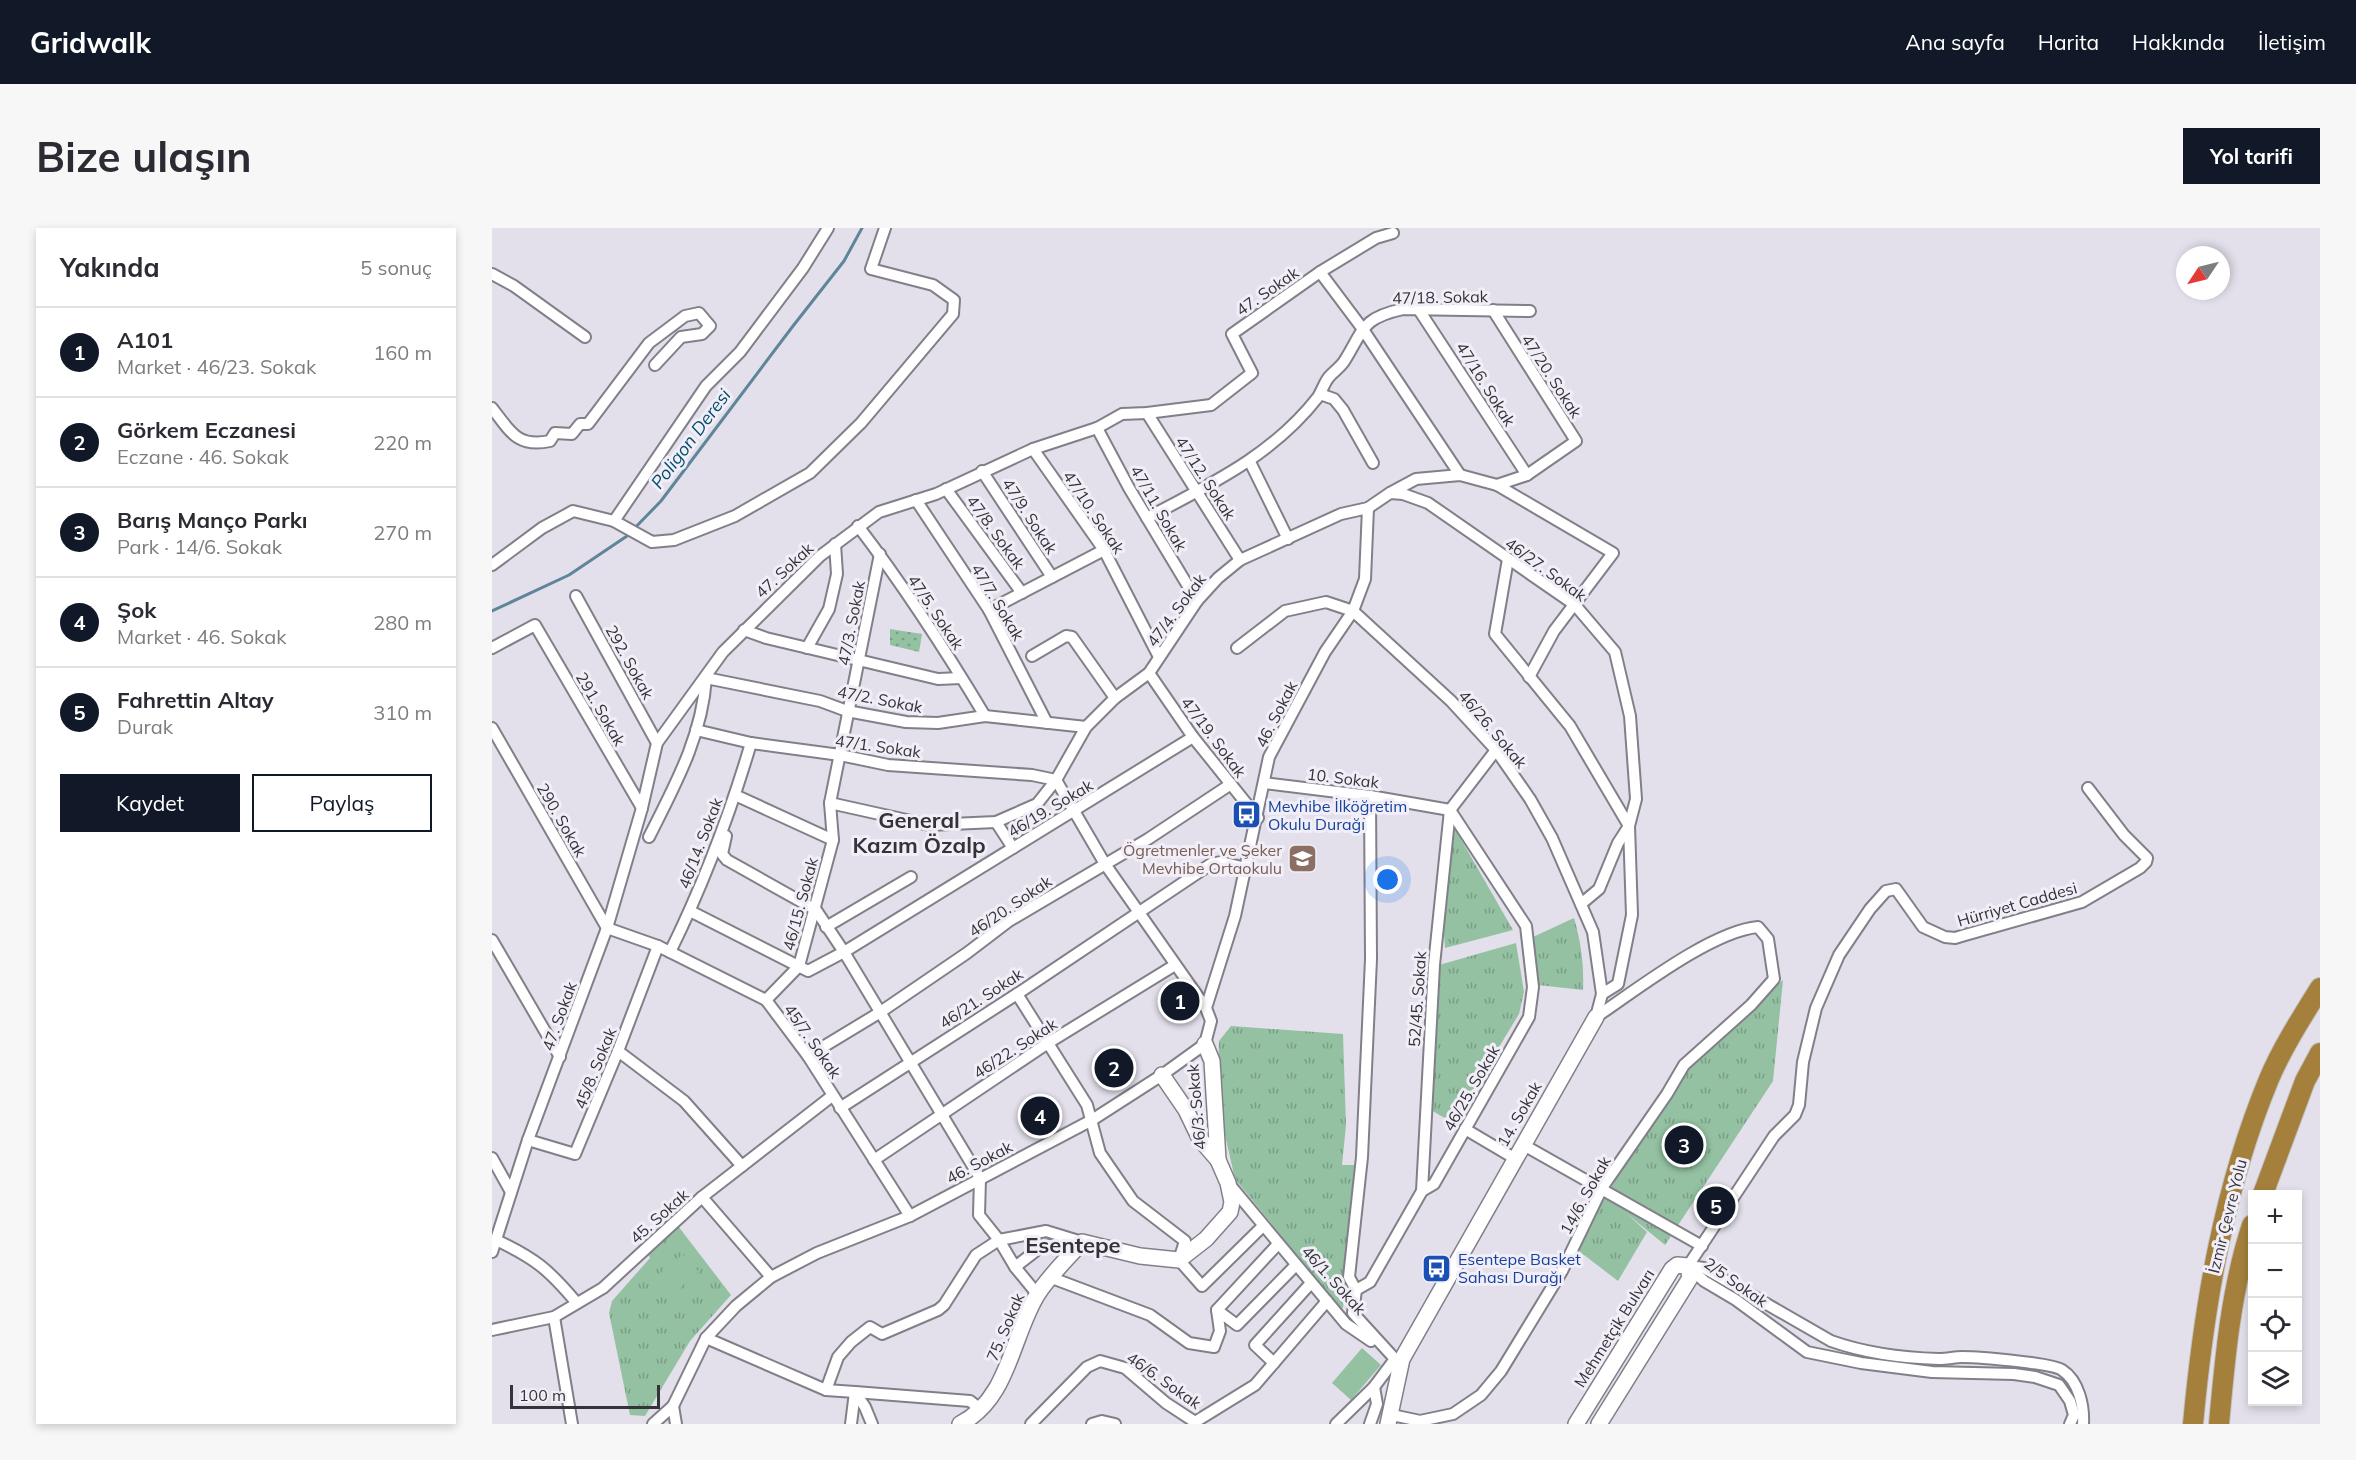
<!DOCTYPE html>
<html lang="tr">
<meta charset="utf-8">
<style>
:root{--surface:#fff;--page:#f7f7f7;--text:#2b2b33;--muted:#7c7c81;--line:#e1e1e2;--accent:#111827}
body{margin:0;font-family:Mulish,sans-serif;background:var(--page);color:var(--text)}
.controls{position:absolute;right:18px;bottom:18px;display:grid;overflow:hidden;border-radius:0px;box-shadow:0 3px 9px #0003}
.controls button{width:54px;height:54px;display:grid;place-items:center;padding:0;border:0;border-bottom:2px solid var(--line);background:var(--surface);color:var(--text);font:30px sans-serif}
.compass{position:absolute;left:1684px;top:18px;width:54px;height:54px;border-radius:50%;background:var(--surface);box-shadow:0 3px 9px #0003;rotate:235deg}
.scale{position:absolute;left:18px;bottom:15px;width:150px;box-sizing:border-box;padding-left:6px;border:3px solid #343337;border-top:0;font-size:16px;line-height:21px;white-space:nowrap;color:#343337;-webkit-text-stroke:4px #f1eef8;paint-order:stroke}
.you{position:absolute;left:896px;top:652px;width:21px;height:21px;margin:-15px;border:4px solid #fff;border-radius:50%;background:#1a73e8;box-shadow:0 0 0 9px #1a73e833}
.badge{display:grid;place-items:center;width:39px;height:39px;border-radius:50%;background:var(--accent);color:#fff;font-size:20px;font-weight:700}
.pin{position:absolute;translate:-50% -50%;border:3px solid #fff;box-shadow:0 2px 6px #0006}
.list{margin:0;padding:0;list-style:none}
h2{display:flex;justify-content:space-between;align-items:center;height:78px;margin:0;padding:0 24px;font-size:26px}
h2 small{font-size:20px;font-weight:400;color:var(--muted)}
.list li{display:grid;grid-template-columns:39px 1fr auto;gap:18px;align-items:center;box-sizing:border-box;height:90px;padding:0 24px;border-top:2px solid var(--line)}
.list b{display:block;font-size:22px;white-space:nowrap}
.list p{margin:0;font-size:20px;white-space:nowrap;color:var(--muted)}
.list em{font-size:20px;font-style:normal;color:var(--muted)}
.actions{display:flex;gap:12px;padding:18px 24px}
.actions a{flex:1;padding:14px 0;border:2px solid var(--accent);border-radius:0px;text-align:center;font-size:21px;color:var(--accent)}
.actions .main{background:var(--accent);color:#fff}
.icon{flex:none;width:33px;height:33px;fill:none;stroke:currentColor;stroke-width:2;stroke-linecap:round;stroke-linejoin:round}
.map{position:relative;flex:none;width:1828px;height:1196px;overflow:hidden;border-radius:0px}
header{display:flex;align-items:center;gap:36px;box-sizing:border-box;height:84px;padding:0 30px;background:var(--accent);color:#fff}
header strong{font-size:28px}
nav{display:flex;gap:33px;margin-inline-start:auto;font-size:21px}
.intro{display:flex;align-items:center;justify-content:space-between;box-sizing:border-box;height:144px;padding:0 36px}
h1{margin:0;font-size:42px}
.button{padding:15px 27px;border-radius:0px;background:var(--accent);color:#fff;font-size:21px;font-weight:700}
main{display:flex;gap:36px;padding:0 36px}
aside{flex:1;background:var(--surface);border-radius:0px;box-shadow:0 3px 9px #0003}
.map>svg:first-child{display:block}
.grass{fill:url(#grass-dots)}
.park{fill:url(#park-tufts)}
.pitch{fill:#93c1a2}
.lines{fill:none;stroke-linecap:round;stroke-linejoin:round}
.stream{stroke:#5f859b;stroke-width:3}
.street-casing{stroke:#827f89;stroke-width:14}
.secondary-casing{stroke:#827f89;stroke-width:18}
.highway-casing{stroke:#c2c2c3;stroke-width:22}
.street{stroke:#fff;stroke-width:10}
.secondary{stroke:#fff;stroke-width:15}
.highway{stroke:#a5803c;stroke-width:20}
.labels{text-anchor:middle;stroke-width:6;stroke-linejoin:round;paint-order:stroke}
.street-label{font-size:16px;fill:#343337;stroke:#f1eef8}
.transit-label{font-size:16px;fill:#164399;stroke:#f1eef8;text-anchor:start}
.education-label{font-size:16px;fill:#785e54;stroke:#f1eef8;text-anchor:end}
.water-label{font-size:18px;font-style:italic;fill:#024f6c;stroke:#f1eef8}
.district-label{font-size:22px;font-weight:bold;fill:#343337;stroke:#f1eef8}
</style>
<header>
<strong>Gridwalk</strong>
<nav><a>Ana sayfa</a><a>Harita</a><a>Hakkında</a><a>İletişim</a></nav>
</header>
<div class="intro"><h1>Bize ulaşın</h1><a class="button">Yol tarifi</a></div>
<main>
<aside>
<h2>Yakında<small>5 sonuç</small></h2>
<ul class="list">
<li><span class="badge">1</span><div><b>A101</b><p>Market · 46/23. Sokak</p></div><em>160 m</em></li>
<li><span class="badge">2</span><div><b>Görkem Eczanesi</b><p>Eczane · 46. Sokak</p></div><em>220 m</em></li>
<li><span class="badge">3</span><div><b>Barış Manço Parkı</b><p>Park · 14/6. Sokak</p></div><em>270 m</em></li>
<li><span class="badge">4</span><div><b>Şok</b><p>Market · 46. Sokak</p></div><em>280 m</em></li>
<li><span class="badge">5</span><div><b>Fahrettin Altay</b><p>Durak</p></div><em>310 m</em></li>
</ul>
<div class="actions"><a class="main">Kaydet</a><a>Paylaş</a></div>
</aside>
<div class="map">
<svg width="1828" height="1196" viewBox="0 0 1828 1196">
<defs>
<pattern id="grass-dots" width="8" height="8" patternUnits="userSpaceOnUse" patternTransform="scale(1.5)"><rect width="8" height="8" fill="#93c1a2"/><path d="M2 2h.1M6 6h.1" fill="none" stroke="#799d85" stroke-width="1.8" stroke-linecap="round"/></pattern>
<pattern id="park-tufts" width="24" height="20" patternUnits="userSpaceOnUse" patternTransform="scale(1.5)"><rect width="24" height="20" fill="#93c1a2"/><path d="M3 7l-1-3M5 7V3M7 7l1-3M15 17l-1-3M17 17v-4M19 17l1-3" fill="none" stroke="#799d85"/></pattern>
</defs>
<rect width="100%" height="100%" fill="#e3e0eb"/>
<!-- grass -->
<path class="grass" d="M 398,401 L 430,406 L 427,424 L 398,417 Z"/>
<!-- park -->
<g class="park">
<path d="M 963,601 L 1021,702 L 953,720 L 951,691 Z"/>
<path d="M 1082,690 C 1089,714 1092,737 1091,762 L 1046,757 L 1041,709 Z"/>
<path d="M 1024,715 L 1032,764 L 1027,786 L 961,895 L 939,882 L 940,834 L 947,737 Z"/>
<path d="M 1291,752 L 1281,853 L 1173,1017 L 1134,985 L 1155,1004 L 1126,1053 L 1083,1020 L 1175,866 L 1194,838 Z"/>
<path d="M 739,798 L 851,806 L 854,897 L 850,937 L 863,937 L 855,1065 L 850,1082 L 743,951 L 730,894 L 726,848 L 727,813 Z"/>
<path d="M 183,994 L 239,1067 L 198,1113 L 153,1188 L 138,1187 L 117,1085 L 120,1073 L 158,1030 L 154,1022 Z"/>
</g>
<!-- pitch -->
<g class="pitch">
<path d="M 191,1026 L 207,1044 L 175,1071 L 160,1052 Z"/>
<path d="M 870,1120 L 889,1137 L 859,1172 L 840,1155 Z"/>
</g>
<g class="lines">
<!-- stream -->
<path class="stream" d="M 0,383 L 77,347 L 135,308 L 169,273 L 301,98 L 352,33 L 370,0"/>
<defs>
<g id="street">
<path d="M 828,44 L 870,100 L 968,247"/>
<path d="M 0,46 L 22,58 L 93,109"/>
<path d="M 927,82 L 1035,247"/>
<path d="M 1001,82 L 1084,213 L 1035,247 L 1005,257"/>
<path d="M 828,166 L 842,171 L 851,182 L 881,235"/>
<path d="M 0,180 C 18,203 25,220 58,213 L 63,205 L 80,206 L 88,196 L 96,196 L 157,115 L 193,88 L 207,85 L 218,98 L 210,106 L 189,109 L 163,137"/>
<path d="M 655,185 L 748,332"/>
<path d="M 605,200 L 637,260 L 705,373"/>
<path d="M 541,221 L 612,322 L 667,429"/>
<path d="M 758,234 L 796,311"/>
<path d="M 490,243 L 560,349"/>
<path d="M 454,261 L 530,365"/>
<path d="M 898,265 L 911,266 L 936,275 L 1083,377 L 1123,424 L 1138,488 L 1144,571 L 1137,598 L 1140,687 L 1126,756 L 1110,766"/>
<path d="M 424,272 L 497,382 L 555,495"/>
<path d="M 655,290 C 719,256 781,227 826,169 C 830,163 832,155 837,149 C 842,143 849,139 853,132 C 872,101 870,90 911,81 L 1038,83"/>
<path d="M 122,293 L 214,158 L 248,124 L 311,40 L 336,0"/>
<path d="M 366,298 C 412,358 454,423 493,488"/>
<path d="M 1016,331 L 1003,406 L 1078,498 L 1137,598 L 1126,615 L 1107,661 L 1089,676"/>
<path d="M 0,337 L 50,300 L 81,283 L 122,293 L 160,314 L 182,312 L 243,288 L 318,245 L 369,195 L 461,86 L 462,72 L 441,57 L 379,41 L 393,0"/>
<path d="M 84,368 L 165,515"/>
<path d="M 497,382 L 612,322"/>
<path d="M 252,402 L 274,410 L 446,451 L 469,450"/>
<path d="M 0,420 L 43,397 L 150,580"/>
<path d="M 315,420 L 337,381 L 345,346 L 343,316"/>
<path d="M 745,420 L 793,383 L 834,374 L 861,383 L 959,473 L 1004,522 L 1038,571 L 1060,610 L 1101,704 L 1110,766 L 1104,789"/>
<path d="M 540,428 L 574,408 L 580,409 L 623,470"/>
<path d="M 657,445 L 701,509 L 766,590"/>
<path d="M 0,500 L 115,700 L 166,718 L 274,772 L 316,828 L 418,988"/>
<path d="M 204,502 L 259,515 L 348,527 L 396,537 L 540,547 L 564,552 L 613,636 L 714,780"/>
<path d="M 772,555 L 878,568 L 958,582"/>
<path d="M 243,567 L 341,612"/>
<path d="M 338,575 L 437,597 L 504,594 L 545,576 L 564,552 L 594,499 L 623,470 L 657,445 L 705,373 L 726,350 L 748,332 L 849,286 L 876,280 L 898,265 L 924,251 L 968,247 L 1005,257 L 1121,325 L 1062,403 L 1037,449"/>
<path d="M 958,582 L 1004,522"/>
<path d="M 504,594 L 521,620"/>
<path d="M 234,608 L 230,626 L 235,632 L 324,682 L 352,724 L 488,950 L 487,987 L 507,1012 L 523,1039 L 546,1067"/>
<path d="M 157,609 C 183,557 210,509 214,450 L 328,473 L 355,483 L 414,494 L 446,495 L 493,488 L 594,499"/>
<path d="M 198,683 L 316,743 L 352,724 L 701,509"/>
<path d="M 334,699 L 419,649"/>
<path d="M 0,712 L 68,829"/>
<path d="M 178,724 C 211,657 238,586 259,515"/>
<path d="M 525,766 L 595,877 L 608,925 L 641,973 L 693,1013 L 687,1032 L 710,1058 L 771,998"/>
<path d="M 274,772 L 307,738 L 341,612 L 338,575 L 388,326"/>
<path d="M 126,823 L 192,873 L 250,938"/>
<path d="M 316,828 L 387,785 L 475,725 L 517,693 L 656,611 L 739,556"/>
<path d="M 348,880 L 525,766 L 719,636 L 729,634 L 754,640"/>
<path d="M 973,901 L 1022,930"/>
<path d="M 36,912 L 83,926 L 126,823 L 166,718"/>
<path d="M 1030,916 L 1210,1018"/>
<path d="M 0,930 L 19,964"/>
<path d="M 382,932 L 556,815 L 683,737"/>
<path d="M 738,957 L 854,1096 L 879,1113"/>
<path d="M 930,963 L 942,737 L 958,582"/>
<path d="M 210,969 L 279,1049"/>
<path d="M 4,1012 C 43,1030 57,1042 84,1074"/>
<path d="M 0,1024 L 36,912 L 115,700 L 150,580 L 165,515 L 231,424 L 328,328 L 387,284 L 444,266 L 541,221 L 605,200 L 630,186 L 655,185 L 719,177 L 760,145 L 740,106 L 828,44 L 884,10 L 901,5"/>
<path d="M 1196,1038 L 1282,908 L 1303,887 L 1307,877 L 1311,834 L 1324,780 L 1347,727 L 1378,681 L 1394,663 L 1404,661 L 1431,699 L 1453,709 L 1463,710 L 1473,707 L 1590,674 L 1648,640 L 1654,634 L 1655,630 L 1632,607 L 1596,560"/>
<path d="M 1196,1038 L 1212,1040 L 1339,1113 C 1373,1125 1411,1130 1447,1131 C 1455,1131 1463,1129 1470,1129 C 1487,1129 1559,1135 1570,1142 C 1587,1153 1592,1178 1591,1196"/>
<path d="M 1196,1038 L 1212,1053 L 1244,1072 L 1315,1124 L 1369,1135 L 1440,1144 L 1522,1146 L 1543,1149 L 1567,1157 L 1578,1173 L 1582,1187 L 1578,1196"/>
<path d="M 523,1039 L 550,1018 L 583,1015"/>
<path d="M 560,1050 L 658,1087 L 697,1115 L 722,1119 L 728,1103 L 725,1082 L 745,1097 L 803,1038"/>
<path d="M 864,1062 L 857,1049 L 870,929 L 879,731 L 878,568"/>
<path d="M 725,1082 L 786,1016"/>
<path d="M 62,1089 L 80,1196"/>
<path d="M 0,1102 L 62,1089 L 111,1060 L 210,969 L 340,868"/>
<path d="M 214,1110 L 334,1162 L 363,1164 L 373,1179 L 380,1196"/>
<path d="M 903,1131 L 861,1085 L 864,1062 L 878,1054 L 930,963 L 942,956 L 1037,789 L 1041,759 L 1034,698 L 958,582"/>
<path d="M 782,1135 L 763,1117 L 819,1055"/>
<path d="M 334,1162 L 346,1129 L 359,1114 L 378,1099 L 390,1106 L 446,1082 L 452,1077 L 484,1027 L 507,1012 L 554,1003 L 590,1014"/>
<path d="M 181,1178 L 184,1196"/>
<path d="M 900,1187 L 928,1193 L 961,1186 L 989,1167 L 1009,1143 L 1070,1043 L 1110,960 L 1175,866 L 1192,837 L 1259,777 L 1282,751 L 1276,711 L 1266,699 C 1220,703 1144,762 1104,789"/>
<path d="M 161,1196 L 181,1178 L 214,1110 L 244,1078 L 279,1049 L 325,1025 L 418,988 L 600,892 L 670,847 L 713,816 L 719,793 L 714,780 L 743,688 L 777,529 L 833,424 L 861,383 L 873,351 L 876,280"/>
<path d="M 359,1196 L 363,1164 L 478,1173 L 488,1181"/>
<path d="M 539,1196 L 595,1139 L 608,1133 L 633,1140 L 674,1175 L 703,1194 L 763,1157 L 835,1073"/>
<path d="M 600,1196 L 610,1193 L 623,1196"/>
<path d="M 844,1196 L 882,1159 L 903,1131"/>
<path d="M 878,1196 L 885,1176 L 882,1159"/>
</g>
<g id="secondary">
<path d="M 670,847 L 694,882 L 708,911 L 726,932"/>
<path d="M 468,1196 C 517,1171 519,1110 545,1067 C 557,1048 575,1031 590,1014 L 648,1028 L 687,1032 L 714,1011 L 738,984 L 740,974 L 736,955 L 726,932 L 720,833 L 713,816"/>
<path d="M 896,1196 L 910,1131 L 1104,789"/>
<path d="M 1084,1196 L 1180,1041 L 1185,1037 L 1196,1038 L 1198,1050 L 1107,1196"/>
</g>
<g id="highway">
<path d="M 1771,966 L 1813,853 L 1828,825"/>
<path d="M 1701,1196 C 1712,1078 1731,962 1777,851 C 1790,820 1810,789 1828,760"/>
<path d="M 1727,1196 C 1733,1129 1739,1061 1760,997"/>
</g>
</defs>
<!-- street casing -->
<use href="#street" class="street-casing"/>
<!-- secondary casing -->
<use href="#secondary" class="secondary-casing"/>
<!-- highway casing -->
<use href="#highway" class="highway-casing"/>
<!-- street -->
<use href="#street" class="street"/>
<!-- secondary -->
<use href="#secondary" class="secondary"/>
<!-- highway -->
<use href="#highway" class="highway"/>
</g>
<!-- icons -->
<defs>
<symbol id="bus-square" viewBox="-11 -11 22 22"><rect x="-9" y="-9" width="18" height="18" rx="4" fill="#1a4fb4" stroke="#f1eef8"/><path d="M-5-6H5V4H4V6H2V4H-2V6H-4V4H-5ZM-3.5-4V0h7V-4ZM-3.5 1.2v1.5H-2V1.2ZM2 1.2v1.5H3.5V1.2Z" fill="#fff"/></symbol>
<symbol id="school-square" viewBox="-11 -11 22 22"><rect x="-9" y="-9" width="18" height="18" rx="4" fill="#8d6e63" stroke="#f1eef8"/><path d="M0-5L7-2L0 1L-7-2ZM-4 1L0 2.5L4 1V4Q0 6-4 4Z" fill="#fff"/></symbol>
</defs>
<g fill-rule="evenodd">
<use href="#bus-square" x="738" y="570" width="33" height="33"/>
<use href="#school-square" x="794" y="614" width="33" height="33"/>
<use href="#bus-square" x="928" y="1024" width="33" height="33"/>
</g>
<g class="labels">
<!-- street labels -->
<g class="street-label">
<text transform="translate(775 63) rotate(-35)" y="6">47. Sokak</text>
<text transform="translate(948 69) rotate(-1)" y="6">47/18. Sokak</text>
<text transform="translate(1060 148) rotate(57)" y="6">47/20. Sokak</text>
<text transform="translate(994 156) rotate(58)" y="6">47/16. Sokak</text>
<text transform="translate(714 250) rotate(57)" y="6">47/12. Sokak</text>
<text transform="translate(667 280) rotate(60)" y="6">47/11. Sokak</text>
<text transform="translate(602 284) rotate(56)" y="6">47/10. Sokak</text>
<text transform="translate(538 288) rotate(57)" y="6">47/9. Sokak</text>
<text transform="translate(504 304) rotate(54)" y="6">47/8. Sokak</text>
<text transform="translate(1054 341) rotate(36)" y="6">46/27. Sokak</text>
<text transform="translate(292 342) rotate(-43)" y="6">47. Sokak</text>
<text transform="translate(506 374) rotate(59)" y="6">47/7. Sokak</text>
<text transform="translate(684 382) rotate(-53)" y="6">47/4. Sokak</text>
<text transform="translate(444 384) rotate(56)" y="6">47/5. Sokak</text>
<text transform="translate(359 395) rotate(-79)" y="6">47/3. Sokak</text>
<text transform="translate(138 434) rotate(61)" y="6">292. Sokak</text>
<text transform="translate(388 471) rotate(11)" y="6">47/2. Sokak</text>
<text transform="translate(109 481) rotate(60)" y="6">291. Sokak</text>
<text transform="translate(784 486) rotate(-63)" y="6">46. Sokak</text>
<text transform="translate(1001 501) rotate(50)" y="6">46/26. Sokak</text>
<text transform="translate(722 509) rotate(53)" y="6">47/19. Sokak</text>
<text transform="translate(386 518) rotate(8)" y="6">47/1. Sokak</text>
<text transform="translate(851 550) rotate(7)" y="6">10. Sokak</text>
<text transform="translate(558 580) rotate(-31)" y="6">46/19. Sokak</text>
<text transform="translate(70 592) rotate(60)" y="6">290. Sokak</text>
<text transform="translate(208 615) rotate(-69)" y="6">46/14. Sokak</text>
<text transform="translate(308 676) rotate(-75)" y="6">46/15. Sokak</text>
<text transform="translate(1525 676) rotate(-16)" y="6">Hürriyet Caddesi</text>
<text transform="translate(518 678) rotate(-34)" y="6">46/20. Sokak</text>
<text transform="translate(489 770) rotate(-33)" y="6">46/21. Sokak</text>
<text transform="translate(925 771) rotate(-86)" y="6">52/45. Sokak</text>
<text transform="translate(67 788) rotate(-70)" y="6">47. Sokak</text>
<text transform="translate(321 813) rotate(55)" y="6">45/7. Sokak</text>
<text transform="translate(523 820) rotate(-33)" y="6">46/22. Sokak</text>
<text transform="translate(103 840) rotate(-68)" y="6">45/8. Sokak</text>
<text transform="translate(979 860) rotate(-60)" y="6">46/25. Sokak</text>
<text transform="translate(704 879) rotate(-95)" y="6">46/3. Sokak</text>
<text transform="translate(1027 886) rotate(-60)" y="6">14. Sokak</text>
<text transform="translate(487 934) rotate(-28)" y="6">46. Sokak</text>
<text transform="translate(1093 967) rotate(-61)" y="6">14/6. Sokak</text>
<text transform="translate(167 988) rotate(-42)" y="6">45. Sokak</text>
<text transform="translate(1735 988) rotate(-76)" y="6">İzmir Çevre Yolu</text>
<text transform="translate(842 1052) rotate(48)" y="6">46/1. Sokak</text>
<text transform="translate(1244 1054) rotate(35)" y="6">2/5 Sokak</text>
<text transform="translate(513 1099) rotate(-67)" y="6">75. Sokak</text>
<text transform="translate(1122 1100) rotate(-58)" y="6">Mehmetçik Bulvarı</text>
<text transform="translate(672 1152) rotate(35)" y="6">46/6. Sokak</text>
</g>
<!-- transit labels -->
<g class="transit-label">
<text x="776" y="584">Mevhibe İlköğretim<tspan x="776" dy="18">Okulu Durağı</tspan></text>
<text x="966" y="1037">Esentepe Basket<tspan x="966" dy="18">Sahası Durağı</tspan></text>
</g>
<!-- education labels -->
<g class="education-label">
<text x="790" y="628">Ögretmenler ve Şeker<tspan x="790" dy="18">Mevhibe Ortaokulu</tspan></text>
</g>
<!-- water labels -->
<g class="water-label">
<text transform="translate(199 211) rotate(-53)" y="6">Poligon Deresi</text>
</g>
<!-- district labels -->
<g class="district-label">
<text x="427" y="600">General<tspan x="427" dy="25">Kazım Özalp</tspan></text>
<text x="581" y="1025">Esentepe</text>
</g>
</g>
</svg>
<div class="controls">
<button>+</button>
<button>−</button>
<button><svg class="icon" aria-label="locate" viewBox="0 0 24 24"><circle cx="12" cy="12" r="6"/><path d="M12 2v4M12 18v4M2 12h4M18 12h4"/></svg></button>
<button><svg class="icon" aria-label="layers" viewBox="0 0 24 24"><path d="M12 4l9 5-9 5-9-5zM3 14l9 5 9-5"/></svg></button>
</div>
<svg class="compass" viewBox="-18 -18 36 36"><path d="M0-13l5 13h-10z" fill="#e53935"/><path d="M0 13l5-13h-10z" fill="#7c7c81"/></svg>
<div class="scale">100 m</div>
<div class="you"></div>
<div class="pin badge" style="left:688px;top:773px">1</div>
<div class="pin badge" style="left:622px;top:840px">2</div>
<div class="pin badge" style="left:1192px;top:917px">3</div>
<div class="pin badge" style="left:548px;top:888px">4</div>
<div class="pin badge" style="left:1224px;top:978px">5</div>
</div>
</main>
